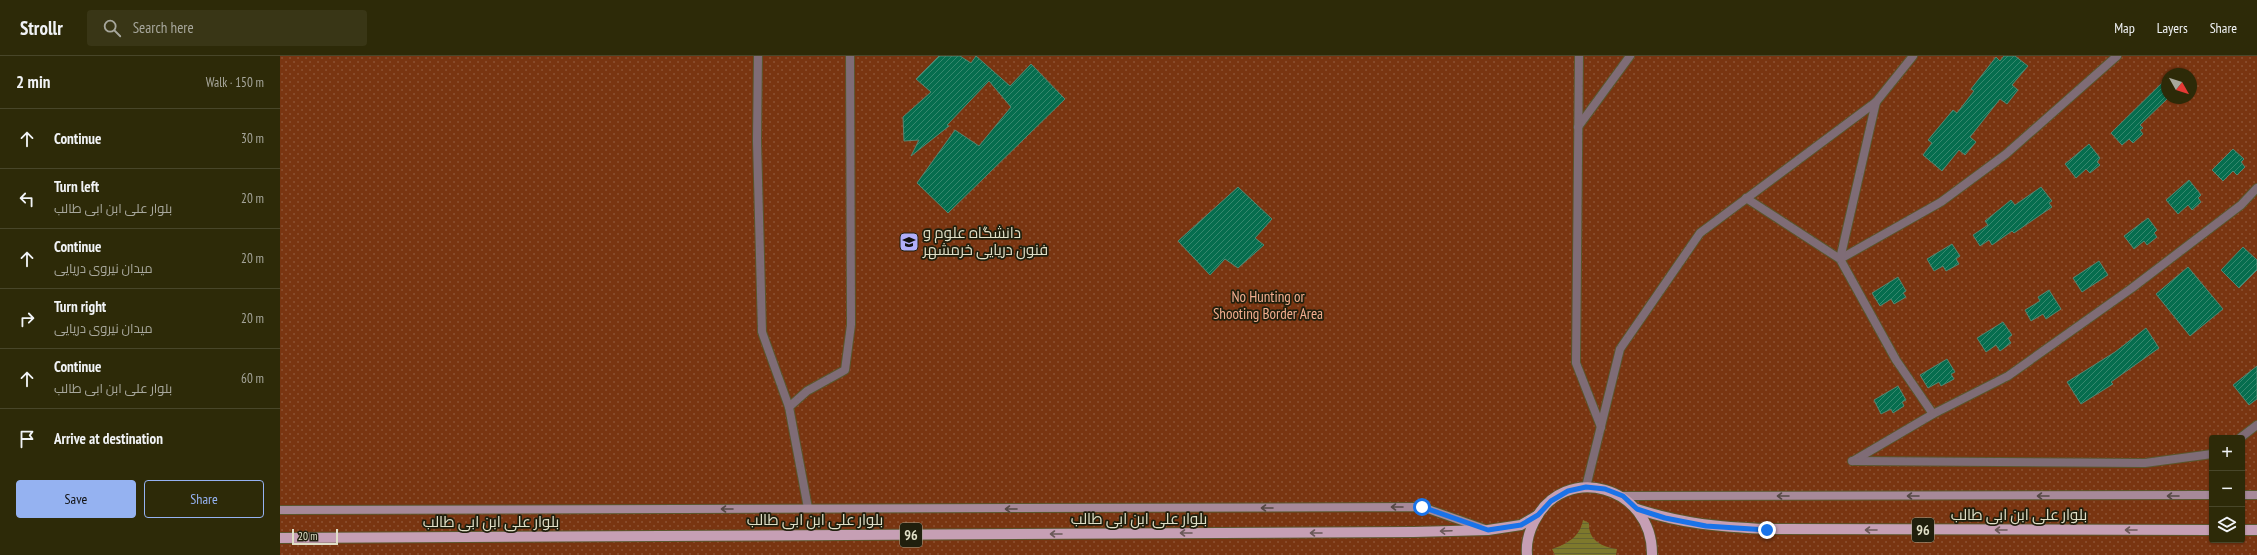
<!DOCTYPE html>
<meta charset="utf-8">
<style>
:root{--surface:#2d2a08;--page:#393616;--text:#f1f3f6;--muted:#a7a79c;--line:#484629;--accent:#95b2f1}
body{margin:0;font-family:"PT Sans Narrow",Cairo,sans-serif;background:var(--page);color:var(--text)}
.controls{position:absolute;right:12px;bottom:12px;display:grid;overflow:hidden;border-radius:4px;box-shadow:0 1px 3px #0004}
.controls button{width:36px;height:36px;display:grid;place-items:center;padding:0;border:0;border-bottom:1px solid var(--line);background:var(--surface);color:var(--text);font:20px sans-serif}
.compass{position:absolute;left:1881px;top:12px;width:36px;height:36px;border-radius:50%;background:var(--surface);box-shadow:0 1px 3px #0004;rotate:129deg}
.scale{position:absolute;left:12px;bottom:10px;width:46px;box-sizing:border-box;padding-left:4px;border:2px solid #e0dfc7;border-top:0;font-size:11px;line-height:14px;white-space:nowrap;color:#e0dfc7;-webkit-text-stroke:3px #201f0d;paint-order:stroke}
.stop{position:absolute;width:12px;height:12px;margin:-9px;border:3px solid #1a73e8;border-radius:50%;background:#fff}
.stop.end{background:#1a73e8;border-color:#fff;box-shadow:0 1px 4px #0008}
.list{margin:0;padding:0;list-style:none}
h2{display:flex;justify-content:space-between;align-items:center;height:52px;margin:0;padding:0 16px;font-size:17px}
h2 small{font-size:13px;font-weight:400;color:var(--muted)}
.list li{display:grid;grid-template-columns:26px 1fr auto;gap:12px;align-items:center;box-sizing:border-box;height:60px;padding:0 16px;border-top:1px solid var(--line)}
.list b{display:block;font-size:15px;white-space:nowrap}
.list p{margin:0;font-size:13px;white-space:nowrap;color:var(--muted)}
.list em{font-size:13px;font-style:normal;color:var(--muted)}
.actions{display:flex;gap:8px;padding:12px 16px}
.actions a{flex:1;padding:9px 0;border:1px solid var(--accent);border-radius:4px;text-align:center;font-size:14px;color:var(--accent)}
.actions .main{background:var(--accent);color:#111}
.icon{flex:none;width:22px;height:22px;fill:none;stroke:currentColor;stroke-width:2;stroke-linecap:round;stroke-linejoin:round}
.map{position:relative;flex:none;width:1977px;height:499px;overflow:hidden}
header{display:flex;align-items:center;gap:24px;box-sizing:border-box;height:56px;padding:0 20px;background:var(--surface);border-bottom:1px solid var(--line)}
header strong{font-size:19px}
nav{display:flex;gap:22px;margin-inline-start:auto;font-size:14px}
.search{width:280px;height:36px;background:var(--page);display:flex;align-items:center;gap:10px;box-sizing:border-box;padding:0 14px;border-radius:4px;color:var(--muted);font-size:15px}
main{display:flex}
aside{flex:1;background:var(--surface)}
.map>svg:first-child{display:block}
.park{fill:url(#park-dots);fill-rule:evenodd}
.water{fill:url(#water-rules)}
.building{fill:url(#building-hatch);stroke:#558671}
.lines{fill:none;stroke-linecap:round;stroke-linejoin:round}
.street-casing{stroke:#5a562d;stroke-width:10}
.secondary-casing{stroke:#5a562d;stroke-width:10}
.primary-casing{stroke:#5a562d;stroke-width:12}
.street{stroke:#7f6c76;stroke-width:8}
.secondary{stroke:#a78999;stroke-width:8}
.primary{stroke:#c69fb4;stroke-width:10}
.oneway{stroke:#564945}
.oneway2{stroke:#6b5958}
.route{stroke:#1a73e8;stroke-width:5}
.labels{text-anchor:middle;stroke-width:3.5;stroke-linejoin:round;paint-order:stroke}
.shield{fill:#201f0d;stroke:#a6a58f;stroke-width:1}
.shield-label{font-size:14px;font-weight:bold;fill:#e0dfc7}
.poi-label{font-size:15px;fill:#e0dfc7;stroke:#201f0d;text-anchor:start}
.park-label{font-size:15px;fill:#f3ae8f;stroke:#201f0d}
.street-label{font-size:15px;fill:#e0dfc7;stroke:#201f0d}
</style>
<header>
<strong>Strollr</strong>
<div class="search"><svg class="icon" aria-label="search" viewBox="0 0 24 24"><circle cx="10" cy="10" r="6"/><path d="M15 15l6 6"/></svg>Search here</div>
<nav><a>Map</a><a>Layers</a><a>Share</a></nav>
</header>
<main>
<aside>
<h2>2 min<small>Walk · 150 m</small></h2>
<ul class="list">
<li><svg class="icon" aria-label="ahead" viewBox="0 0 24 24"><path d="M12 20V5M6 11l6-6 6 6"/></svg><div><b>Continue</b></div><em>30 m</em></li>
<li><svg class="icon" aria-label="left" viewBox="0 0 24 24"><path d="M17 20v-9H6M10 6l-5 5 5 5"/></svg><div><b>Turn left</b><p>بلوار علی ابن ابی طالب</p></div><em>20 m</em></li>
<li><svg class="icon" aria-label="ahead" viewBox="0 0 24 24"><path d="M12 20V5M6 11l6-6 6 6"/></svg><div><b>Continue</b><p>میدان نیروی دریایی</p></div><em>20 m</em></li>
<li><svg class="icon" aria-label="right" viewBox="0 0 24 24"><path d="M7 20v-9h11M14 6l5 5-5 5"/></svg><div><b>Turn right</b><p>میدان نیروی دریایی</p></div><em>20 m</em></li>
<li><svg class="icon" aria-label="ahead" viewBox="0 0 24 24"><path d="M12 20V5M6 11l6-6 6 6"/></svg><div><b>Continue</b><p>بلوار علی ابن ابی طالب</p></div><em>60 m</em></li>
<li><svg class="icon" aria-label="arrive" viewBox="0 0 24 24"><path d="M6 21V4h12l-3 4 3 4H6"/></svg><div><b>Arrive at destination</b></div></li>
</ul>
<div class="actions"><a class="main">Save</a><a>Share</a></div>
</aside>
<div class="map">
<svg width="1977" height="499" viewBox="0 0 1977 499">
<defs>
<pattern id="park-dots" width="8" height="8" patternUnits="userSpaceOnUse"><rect width="8" height="8" fill="#793511"/><path d="M2 2h.1M6 6h.1" fill="none" stroke="#8c5232" stroke-width="1.8" stroke-linecap="round"/></pattern>
<pattern id="water-rules" width="6" height="5" patternUnits="userSpaceOnUse"><rect width="6" height="5" fill="#7e792c"/><path d="M0 2.5h6" fill="none" stroke="#666332"/></pattern>
<pattern id="building-hatch" width="6" height="6" patternUnits="userSpaceOnUse"><rect width="6" height="6" fill="#066d4e"/><path d="M-1 1l2-2M0 6l6-6M5 7l2-2" fill="none" stroke="#36886e"/></pattern>
</defs>
<rect width="100%" height="100%" fill="#3c380b"/>
<!-- park -->
<path class="park" d="M 0,0 L 1977,0 L 1977,499 L 0,499 ZM 1887,18 L 1911,18 L 1911,42 L 1887,42 ZM 1932,382 L 1962,382 L 1962,484 L 1932,484 Z"/>
<!-- water -->
<path class="water" d="M 1303,464 L 1309,467 C 1308,484 1322,491 1337,493 L 1336,499 L 1275,499 L 1272,493 C 1287,488 1300,481 1303,464 Z"/>
<!-- building -->
<g class="building">
<path d="M 659,0 L 680,0 L 691,7 L 696,0 L 730,30 L 751,8 L 785,43 L 668,157 L 637,127 L 675,74 L 699,90 L 731,51 L 709,25 L 667,69 L 669,70 L 631,100 L 639,84 L 624,85 L 623,61 L 651,36 L 636,23 Z"/>
<path d="M 1724,0 L 1735,0 L 1748,10 L 1732,29 L 1738,34 L 1727,48 L 1720,43 L 1690,81 L 1696,86 L 1685,99 L 1679,94 L 1662,115 L 1643,99 L 1652,87 L 1648,84 L 1673,54 L 1677,57 L 1694,35 L 1691,33 L 1716,1 L 1720,5 Z"/>
<path d="M 1887,22 L 1887,43 L 1860,69 L 1863,72 L 1860,74 L 1863,78 L 1853,87 L 1849,83 L 1842,89 L 1831,77 Z"/>
<path d="M 1809,88 L 1820,102 L 1817,106 L 1820,109 L 1810,117 L 1806,113 L 1796,122 L 1785,108 Z"/>
<path d="M 1953,93 L 1964,103 L 1961,106 L 1965,111 L 1957,119 L 1953,115 L 1943,125 L 1932,114 Z"/>
<path d="M 1909,124 L 1921,139 L 1918,142 L 1921,146 L 1912,154 L 1908,149 L 1898,158 L 1886,144 Z"/>
<path d="M 958,131 L 992,163 L 975,182 L 984,189 L 958,212 L 945,203 L 930,219 L 898,185 Z"/>
<path d="M 1761,131 L 1772,145 L 1769,147 L 1772,151 L 1734,177 L 1732,175 L 1712,189 L 1709,184 L 1700,190 L 1693,179 L 1708,169 L 1705,165 L 1731,144 L 1735,149 Z"/>
<path d="M 1868,162 L 1877,174 L 1874,177 L 1877,181 L 1867,189 L 1864,185 L 1854,193 L 1844,180 Z"/>
<path d="M 1672,188 L 1680,200 L 1676,203 L 1679,208 L 1666,215 L 1663,210 L 1654,215 L 1647,203 Z"/>
<path d="M 1963,191 L 1977,204 L 1977,214 L 1959,232 L 1941,214 Z"/>
<path d="M 1819,205 L 1828,219 L 1802,236 L 1793,222 Z"/>
<path d="M 1908,211 L 1943,253 L 1910,280 L 1876,238 Z"/>
<path d="M 1618,221 L 1626,235 L 1623,237 L 1626,241 L 1614,248 L 1611,243 L 1600,250 L 1592,237 Z"/>
<path d="M 1769,234 L 1781,253 L 1766,263 L 1763,258 L 1751,265 L 1745,254 L 1760,245 L 1758,241 Z"/>
<path d="M 1723,266 L 1732,279 L 1728,282 L 1731,287 L 1720,295 L 1716,289 L 1706,296 L 1697,282 Z"/>
<path d="M 1866,272 L 1879,292 L 1831,326 L 1833,328 L 1801,348 L 1787,326 L 1835,296 Z"/>
<path d="M 1667,303 L 1675,316 L 1671,318 L 1674,323 L 1661,330 L 1659,326 L 1648,332 L 1640,319 Z"/>
<path d="M 1977,310 L 1977,343 L 1969,349 L 1953,329 Z"/>
<path d="M 1618,330 L 1626,344 L 1622,346 L 1624,350 L 1613,357 L 1611,353 L 1601,358 L 1594,344 Z"/>
</g>
<g class="lines">
<defs>
<g id="street">
<path d="M 478,0 L 477,85 L 482,276 L 509,351 L 528,452"/>
<path d="M 1299,0 L 1296,307 L 1321,371"/>
<path d="M 1837,0 L 1726,98 L 1661,146 L 1560,203 L 1616,304 L 1653,358 L 1728,320 L 1852,232 L 1961,149 L 1977,132"/>
<path d="M 1298,71 L 1350,0"/>
<path d="M 1466,142 L 1560,203 L 1596,46"/>
<path d="M 509,351 L 527,335 L 565,314 L 571,269 L 570,0"/>
<path d="M 1960,382 L 1977,369"/>
<path d="M 1572,405 L 1865,407 L 1932,398"/>
<path d="M 1573,405 L 1653,358"/>
<path d="M 1306,431 L 1340,293 L 1420,177 L 1596,46 L 1633,0"/>
</g>
<g id="secondary">
<path d="M 1962,439 L 1977,439"/>
<path d="M 1343,440 L 1932,439"/>
<path d="M 0,454 L 1142,451 L 1205,473"/>
</g>
<g id="primary">
<path d="M 1357,453 C 1403,468 1440,471 1487,473 L 1932,474"/>
<path d="M 1962,474 L 1977,474"/>
<path d="M 0,482 L 1134,476 L 1208,474 L 1241,469 L 1258,459"/>
<path d="M 1247,499 C 1246,488 1249,476 1254,466 C 1284,405 1373,430 1372,499"/>
</g>
</defs>
<!-- street casing -->
<use href="#street" class="street-casing"/>
<!-- secondary casing -->
<use href="#secondary" class="secondary-casing"/>
<!-- primary casing -->
<use href="#primary" class="primary-casing"/>
<!-- street -->
<use href="#street" class="street"/>
<!-- secondary -->
<use href="#secondary" class="secondary"/>
<!-- primary -->
<use href="#primary" class="primary"/>
</g>
<!-- one-way arrows -->
<defs><path id="oneway-shaft" d="M-6 0H5M1.5-3L5.5 0L1.5 3" fill="none" stroke-width="1.6" stroke-linecap="round" stroke-linejoin="round"/></defs>
<g class="oneway">
<use href="#oneway-shaft" transform="translate(1503 440) rotate(180)"/>
<use href="#oneway-shaft" transform="translate(1633 440) rotate(180)"/>
<use href="#oneway-shaft" transform="translate(1763 440) rotate(180)"/>
<use href="#oneway-shaft" transform="translate(1893 440) rotate(180)"/>
<use href="#oneway-shaft" transform="translate(1117 451) rotate(180)"/>
<use href="#oneway-shaft" transform="translate(987 452) rotate(180)"/>
<use href="#oneway-shaft" transform="translate(447 453) rotate(180)"/>
<use href="#oneway-shaft" transform="translate(731 453) rotate(180)"/>
</g>
<g class="oneway2">
<use href="#oneway-shaft" transform="translate(1591 474) rotate(-180)"/>
<use href="#oneway-shaft" transform="translate(1721 474) rotate(-180)"/>
<use href="#oneway-shaft" transform="translate(1851 474) rotate(-180)"/>
<use href="#oneway-shaft" transform="translate(1166 475) rotate(178)"/>
<use href="#oneway-shaft" transform="translate(906 477) rotate(180)"/>
<use href="#oneway-shaft" transform="translate(1036 477) rotate(180)"/>
<use href="#oneway-shaft" transform="translate(776 478) rotate(180)"/>
</g>
<g class="lines">
<!-- route -->
<path class="route" d="M 1142,451 L 1208,474 L 1241,469 L 1258,459 L 1271,445 L 1288,435 L 1306,431 L 1325,433 L 1343,440 L 1357,453 L 1385,462 L 1426,470 L 1487,474"/>
</g>
<!-- icons -->
<defs>
<symbol id="university-square" viewBox="-11 -11 22 22"><rect x="-9" y="-9" width="18" height="18" rx="4" fill="#b0aefa" stroke="#201f0d"/><path d="M0-5L7-2L0 1L-7-2ZM-4 1L0 2.5L4 1V4Q0 6-4 4Z" fill="#111"/></symbol>
</defs>
<g fill-rule="evenodd">
<use href="#university-square" x="618" y="175" width="22" height="22"/>
</g>
<g class="labels">
<!-- shield labels -->
<g class="shield">
<rect x="1632" y="462" width="22" height="24" rx="3"/>
<rect x="620" y="467" width="22" height="24" rx="3"/>
</g>
<g class="shield-label">
<text x="1643" y="479">96</text>
<text x="631" y="484">96</text>
</g>
<!-- poi labels -->
<g class="poi-label">
<text x="643" y="182">دانشگاه علوم و<tspan x="643" dy="17">فنون دریایی خرمشهر</tspan></text>
</g>
<!-- park labels -->
<g class="park-label">
<text x="988" y="246">No Hunting or<tspan x="988" dy="17">Shooting Border Area</tspan></text>
</g>
<!-- street labels -->
<g class="street-label">
<text x="1739" y="464">بلوار علی ابن ابی طالب</text>
<text x="859" y="468">بلوار علی ابن ابی طالب</text>
<text x="535" y="469">بلوار علی ابن ابی طالب</text>
<text x="211" y="471">بلوار علی ابن ابی طالب</text>
</g>
</g>
</svg>
<div class="controls">
<button>+</button>
<button>−</button>
<button><svg class="icon" aria-label="layers" viewBox="0 0 24 24"><path d="M12 4l9 5-9 5-9-5zM3 14l9 5 9-5"/></svg></button>
</div>
<svg class="compass" viewBox="-18 -18 36 36"><path d="M0-13l5 13h-10z" fill="#e53935"/><path d="M0 13l5-13h-10z" fill="#a7a79c"/></svg>
<div class="scale">20 m</div>
<div class="stop" style="left:1142px;top:451px"></div>
<div class="stop end" style="left:1487px;top:474px"></div>
</div>
</main>
